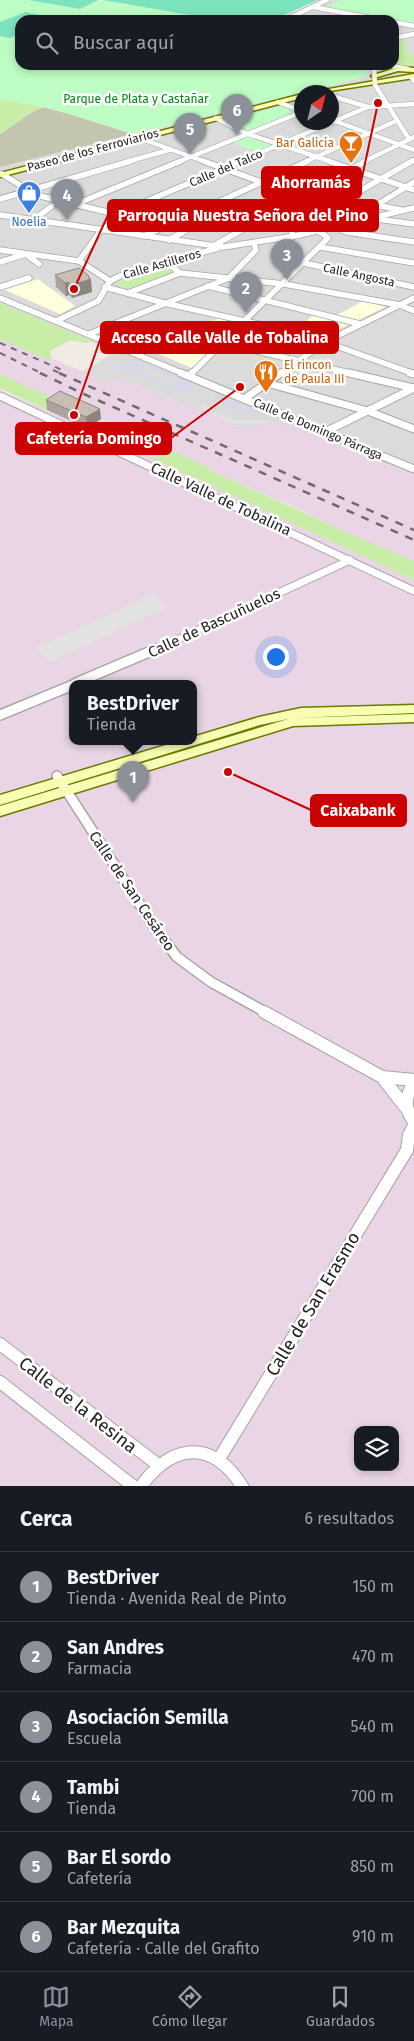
<!DOCTYPE html>
<html lang="es">
<meta charset="utf-8">
<style>
:root{--surface:#171b24;--page:#242831;--text:#f1f3f6;--muted:#9ea1a6;--line:#363941;--accent:#8c9099}
body{margin:0;font-family:"Fira Sans",sans-serif;background:var(--page);color:var(--text)}
.controls{position:absolute;right:15px;bottom:15px;display:grid;overflow:hidden;border-radius:10px;box-shadow:0 2px 8px #0003}
.controls button{width:45px;height:45px;display:grid;place-items:center;padding:0;border:0;border-bottom:1px solid var(--line);background:var(--surface);color:var(--text);font:25px sans-serif}
.compass{position:absolute;left:294px;top:85px;width:45px;height:45px;border-radius:50%;background:var(--surface);box-shadow:0 2px 8px #0003;rotate:35deg}
.you{position:absolute;left:275px;top:656px;width:18px;height:18px;margin:-12px;border:4px solid #fff;border-radius:50%;background:#1a73e8;box-shadow:0 0 0 8px #1a73e833}
.badge{display:grid;place-items:center;width:32px;height:32px;border-radius:50%;background:var(--accent);color:#fff;font-size:16px;font-weight:700}
.pin{position:absolute;translate:-50% -41px;filter:drop-shadow(0 1px 2px #0008)}
.pin::after{content:'';position:absolute;top:26px;width:18px;height:15px;background:inherit;clip-path:polygon(0 0,100% 0,50% 100%)}
.popup{position:absolute;left:69px;top:680px;width:128px;height:65px;box-sizing:border-box;display:grid;place-content:center;border-radius:10px;background:var(--surface);filter:drop-shadow(0 1px 4px #0005);font-size:16px;white-space:nowrap;color:var(--muted)}
.popup b{font-size:19px;color:var(--text)}
.popup::after{content:'';position:absolute;left:50%;top:100%;margin-left:-10px;border:10px solid transparent;border-top-color:var(--surface)}
.list{margin:0;padding:0;list-style:none}
h2{display:flex;justify-content:space-between;align-items:center;height:65px;margin:0;padding:0 20px;font-size:21px}
h2 small{font-size:16px;font-weight:400;color:var(--muted)}
.list li{display:grid;grid-template-columns:32px 1fr auto;gap:15px;align-items:center;box-sizing:border-box;height:70px;padding:0 20px;border-top:1px solid var(--line)}
.list b{display:block;font-size:19px;white-space:nowrap}
.list p{margin:0;font-size:16px;white-space:nowrap;color:var(--muted)}
.list em{font-size:16px;font-style:normal;color:var(--muted)}
.icon{flex:none;width:28px;height:28px;fill:none;stroke:currentColor;stroke-width:2;stroke-linecap:round;stroke-linejoin:round}
.map{position:relative;flex:none;width:414px;height:1486px;overflow:hidden}
.search{position:absolute;background:var(--surface);box-shadow:0 2px 8px #0003;left:15px;right:15px;top:15px;height:55px;display:flex;align-items:center;gap:12px;box-sizing:border-box;padding:0 18px;border-radius:15px;color:var(--muted);font-size:19px}
.sheet{height:485px;background:var(--surface)}
nav{display:flex;justify-content:space-around;align-items:center;box-sizing:border-box;height:70px;border-top:1px solid var(--line);background:var(--surface);font-size:14px;color:var(--muted)}
nav a{display:grid;justify-items:center;gap:2px}
nav .on{color:var(--accent)}
.map>svg:first-child{display:block}
.residential{fill:#dcdbdb;fill-rule:evenodd}
.industrial{fill:#e9d5e5;fill-rule:evenodd}
.education{fill:#ffd}
.construction{fill:#c4c5ae}
.grass{fill:#c8eda6}
.park{fill:#bdfdc3}
.pitch{fill:#7ce4bd}
.parking{fill:#e2e2e2}
.plaza{fill:#d7d7e5;fill-rule:evenodd}
.lines{fill:none;stroke-linecap:round;stroke-linejoin:round}
.street-far4-casing{stroke:#a5a5a5;stroke-width:5.5}
.street-far3-casing{stroke:#a5a5a5;stroke-width:7}
.street-far2-casing{stroke:#a5a5a5;stroke-width:9}
.street-far1-casing{stroke:#a5a5a5;stroke-width:12}
.street-casing{stroke:#a5a5a5;stroke-width:14}
.secondary-casing{stroke:#6b7a00;stroke-width:3}
.street-far4{stroke:#fff;stroke-width:4.5}
.street-far3{stroke:#fff;stroke-width:5.5}
.street-far2{stroke:#fff;stroke-width:7}
.street-far1{stroke:#fff;stroke-width:9}
.street{stroke:#fff;stroke-width:12}
.secondary{fill:#f9fdb3;fill-rule:evenodd}
.rail-far1{stroke:#6c6c6c;stroke-width:2;stroke-dasharray:6 6;stroke-linecap:butt}
.rail{stroke:#6c6c6c;stroke-width:2.5;stroke-dasharray:8 8;stroke-linecap:butt}
.wall{fill:#aca39d}
.shaded-wall{fill:#8c857f}
.building{fill:#c8beb6;stroke:#8c857f}
.labels{text-anchor:middle;stroke-width:5;stroke-linejoin:round;paint-order:stroke}
.far-park-label{font-size:12px;fill:#058311;stroke:#fff}
.far-food-label{font-size:12px;fill:#c56008;stroke:#fff;text-anchor:end}
.far-street-label{font-size:12px;fill:#1e1e1e;stroke:#fff}
.far-shop-label{font-size:12px;fill:#366cbe;stroke:#fff}
.street-label{font-size:15px;fill:#1e1e1e;stroke:#fff}
.near-street-label{font-size:18px;fill:#1e1e1e;stroke:#fff}
.leader{fill:none;stroke:#cc0200;stroke-width:2}
.callout-dot{fill:#cc0200;stroke:#fff;stroke-width:2}
.callout{fill:#cc0200;stroke:#cc0200;stroke-width:2}
.callout-label{font-size:16px;text-anchor:middle;font-weight:bold;fill:#fff}
</style>
<div class="map">
<svg width="414" height="1486" viewBox="0 0 414 1486">
<rect width="100%" height="100%" fill="#f0ebe3"/>
<!-- residential -->
<path class="residential" d="M 318,0 L 414,0 L 414,475 L 328,440 L 310,436 L 308,431 L 290,424 L 249,427 L 228,425 L 230,423 L 120,378 L 111,383 L 82,372 L 115,352 L 0,303 L 0,167 L 360,78 L 365,76 L 369,71 L 362,65 L 394,65 L 394,20 L 277,20 L 277,17 L 286,16 ZM 302,92 L 332,92 L 332,122 L 302,122 Z"/>
<!-- industrial -->
<path class="industrial" d="M 0,329 L 51,358 L 110,383 L 120,378 L 170,399 L 204,411 L 230,422 L 228,425 L 232,426 L 249,427 L 290,424 L 308,431 L 310,436 L 328,440 L 414,475 L 414,561 L 353,536 L 290,505 L 209,470 L 208,467 L 87,428 L 414,571 L 414,1486 L 0,1486 L 0,390 L 47,410 L 0,376 ZM 73,683 L 193,683 L 193,741 L 73,741 ZM 358,1430 L 395,1430 L 395,1467 L 358,1467 Z"/>
<!-- education -->
<g class="education">
<path d="M 38,279 L 75,306 L 60,314 L 5,290 Z"/>
<path d="M 363,301 L 386,307 L 358,320 L 337,315 Z"/>
<path d="M 312,316 L 321,316 L 348,325 L 320,338 L 306,333 L 318,326 L 305,322 Z"/>
<path d="M 220,318 L 238,323 L 192,368 L 147,349 Z"/>
</g>
<!-- construction -->
<path class="construction" d="M 43,107 L 69,114 L 133,134 L 0,167 L 0,134 L 32,112 Z"/>
<!-- grass -->
<g class="grass">
<path d="M 394,40 L 403,40 L 408,52 L 414,55 L 414,67 L 394,64 Z"/>
<path d="M 0,99 L 41,107 L 43,107 L 31,112 L 0,134 Z"/>
<path d="M 168,266 L 175,272 L 131,288 L 117,286 L 116,283 L 121,281 Z"/>
<path d="M 0,303 L 91,341 L 87,343 L 70,340 L 50,351 L 51,358 L 49,360 L 0,339 Z"/>
<path d="M 0,374 L 61,402 L 47,410 L 0,388 Z"/>
<path d="M 101,419 L 208,467 L 209,470 C 278,500 345,533 414,561 L 414,580 L 87,428 Z"/>
</g>
<!-- park -->
<g class="park">
<path d="M 0,0 L 28,0 L 80,9 L 103,0 L 218,20 L 20,20 L 20,65 L 362,65 L 369,71 L 365,76 L 360,78 L 134,134 L 53,109 L 0,99 Z"/>
<path d="M 341,0 L 414,0 L 414,25 L 326,7 Z"/>
<path d="M 281,106 L 298,111 L 250,131 L 228,120 Z"/>
<path d="M 248,136 L 273,145 L 258,152 L 232,143 Z"/>
</g>
<!-- pitch -->
<g class="pitch">
<path d="M 28,0 L 99,0 L 80,9 Z"/>
<path d="M 103,0 L 318,0 L 273,20 L 218,20 Z"/>
<path d="M 26,12 L 58,19 L 20,20 L 20,34 L 10,38 L 0,36 L 0,22 Z"/>
</g>
<!-- parking -->
<g class="parking">
<path d="M 201,405 L 207,405 L 211,411 L 234,420 L 270,420 L 272,423 L 235,424 L 205,412 Z"/>
<path d="M 101,419 L 168,449 L 154,459 L 87,428 Z"/>
<path d="M 153,594 L 168,607 L 50,662 L 36,648 Z"/>
</g>
<!-- plaza -->
<g class="plaza">
<path d="M 133,359 L 142,361 L 195,383 L 198,387 L 187,392 L 173,391 L 119,368 L 118,365 L 120,363 ZM 147,366 L 182,381 L 173,387 L 138,372 Z"/>
<path d="M 219,392 L 268,413 L 270,414 L 262,417 L 261,414 L 243,414 L 224,407 L 219,404 L 219,398 L 213,398 L 214,394 Z"/>
</g>
<g class="lines">
<defs>
<g id="street-far4">
<path d="M 313,7 L 382,20"/>
<path d="M 285,20 L 327,0"/>
<path d="M 394,22 L 414,26"/>
<path d="M 394,38 L 414,34"/>
<path d="M 387,65 L 408,69"/>
<path d="M 374,67 L 375,85 L 409,139"/>
<path d="M 411,77 L 414,81"/>
<path d="M 332,96 L 368,107"/>
<path d="M 278,102 L 302,111"/>
<path d="M 216,118 L 245,133 L 332,162"/>
<path d="M 332,120 L 414,150"/>
<path d="M 139,138 L 206,162"/>
<path d="M 126,162 L 169,150"/>
<path d="M 178,162 L 302,112"/>
<path d="M 238,162 L 368,107 L 414,104"/>
<path d="M 305,162 L 396,121"/>
<path d="M 363,162 L 414,137"/>
<path d="M 410,162 L 414,160"/>
</g>
<g id="street-far3">
<path d="M 203,161 L 261,182 L 401,210"/>
<path d="M 328,161 L 414,190"/>
<path d="M 2,174 L 36,195 L 124,216"/>
<path d="M 0,199 L 131,161"/>
<path d="M 288,203 L 321,214"/>
<path d="M 76,204 L 181,161"/>
<path d="M 197,212 L 244,227"/>
<path d="M 0,215 L 223,247 L 295,236 L 414,208"/>
<path d="M 377,219 L 414,224"/>
<path d="M 33,220 L 52,206"/>
<path d="M 351,221 L 414,182"/>
<path d="M 343,226 L 341,230 L 347,232 L 414,242"/>
<path d="M 144,236 L 308,161"/>
<path d="M 292,237 L 292,230 L 412,161"/>
<path d="M 169,240 L 211,216"/>
<path d="M 213,246 L 366,161"/>
<path d="M 320,247 L 414,263"/>
<path d="M 0,250 L 79,261 L 110,281"/>
<path d="M 79,261 L 101,230 L 145,202 L 241,161"/>
<path d="M 0,262 L 26,254 L 39,264"/>
<path d="M 167,263 L 180,273 L 284,284 L 400,305 L 414,311"/>
<path d="M 304,263 L 414,287"/>
<path d="M 208,286 L 360,324"/>
<path d="M 0,287 L 29,278"/>
<path d="M 105,287 L 164,303 L 303,334 L 414,374"/>
<path d="M 128,293 L 180,273"/>
<path d="M 0,298 L 184,374"/>
<path d="M 56,321 L 98,301 L 110,281 L 120,276 L 218,248"/>
<path d="M 89,334 L 229,278 L 256,250 L 254,244"/>
<path d="M 223,343 L 354,374"/>
<path d="M 191,374 L 328,238 L 319,231"/>
<path d="M 280,374 L 325,342 L 414,298"/>
</g>
<g id="street-far2">
<path d="M 181,373 L 414,469"/>
<path d="M 349,373 L 414,388"/>
<path d="M 410,373 L 414,374"/>
<path d="M 189,376 L 192,373"/>
<path d="M 267,383 L 368,411 L 414,429"/>
<path d="M 0,396 L 414,591"/>
<path d="M 244,399 L 281,373"/>
<path d="M 325,432 L 414,388"/>
<path d="M 153,651 L 350,560"/>
</g>
<g id="street-far1">
<path d="M 76,683 L 156,649"/>
<path d="M 0,715 L 73,685"/>
<path d="M 57,776 L 155,928 L 177,957 L 211,982 L 267,1013"/>
</g>
<g id="street">
<path d="M 264,1012 L 382,1077 L 406,1108"/>
<path d="M 382,1077 L 414,1080"/>
<path d="M 414,1084 C 404,1097 405,1109 414,1122"/>
<path d="M 0,1344 L 157,1464"/>
<path d="M 0,1382 L 133,1486"/>
<path d="M 219,1459 L 407,1150 L 409,1135 L 414,1126"/>
<path d="M 141,1486 C 173,1443 212,1439 242,1486"/>
</g>
<g id="secondary">
<path d="M 398,67 L 414,68 L 414,72 L 398,71 L 374,78 L 371,76 Z"/>
<path d="M 414,74 L 414,78 L 323,92 L 312,92 Z"/>
<path d="M 302,94 L 302,98 L 0,177 L 0,173 Z"/>
<path d="M 414,705 L 414,713 L 295,718 L 414,714 L 414,722 L 293,726 L 0,816 L 0,806 L 288,719 L 260,725 L 0,805 L 0,795 L 179,741 L 193,741 L 193,737 L 259,717 L 301,708 Z"/>
</g>
</defs>
<!-- street-far4 casing -->
<use href="#street-far4" class="street-far4-casing"/>
<!-- street-far3 casing -->
<use href="#street-far3" class="street-far3-casing"/>
<!-- street-far2 casing -->
<use href="#street-far2" class="street-far2-casing"/>
<!-- street-far1 casing -->
<use href="#street-far1" class="street-far1-casing"/>
<!-- street casing -->
<use href="#street" class="street-casing"/>
<!-- secondary casing -->
<use href="#secondary" class="secondary-casing"/>
<!-- street-far4 -->
<use href="#street-far4" class="street-far4"/>
<!-- street-far3 -->
<use href="#street-far3" class="street-far3"/>
<!-- street-far2 -->
<use href="#street-far2" class="street-far2"/>
<!-- street-far1 -->
<use href="#street-far1" class="street-far1"/>
<!-- street -->
<use href="#street" class="street"/>
<!-- secondary -->
<use href="#secondary" class="secondary"/>
<!-- rail-far1 -->
<g class="rail-far1">
<path d="M 0,343 L 62,370"/>
<path d="M 0,353 L 43,374"/>
<path d="M 53,370 L 62,374"/>
</g>
<!-- rail -->
<g class="rail">
<path d="M 40,373 L 86,395 L 414,540"/>
<path d="M 59,373 L 414,530"/>
</g>
</g>
<!-- wall -->
<g class="wall">
<path d="M 55,275 L 89,276 L 92,292 L 72,298 L 69,295 L 66,296 L 56,287 Z"/>
<path d="M 46,400 L 101,419 L 87,428 L 47,410 Z"/>
</g>
<!-- shaded-wall -->
<g class="shaded-wall">
<path d="M 89,276 L 89,280 L 91,279 L 92,292 L 72,298 L 71,285 Z"/>
<path d="M 68,282 L 69,295 L 66,296 L 65,283 Z"/>
<path d="M 100,409 L 101,419 L 87,428 L 86,417 Z"/>
</g>
<!-- building -->
<g class="building">
<path d="M 79,268 L 89,276 L 88,277 L 91,279 L 71,285 L 68,282 L 65,283 L 55,275 Z"/>
<path d="M 60,391 L 100,409 L 86,417 L 46,400 Z"/>
</g>
<!-- icons -->
<defs>
<symbol id="bar-pin" viewBox="-11 -11 22 30"><path d="M0 17L-7.5 6A9.5 9.5 0 1 1 7.5 6Z" fill="#e8710a" stroke="#fff"/><path d="M-6-5H6L.8 .8V4.5H3.5V6h-7V4.5H-.8V.8Z" fill="#fff"/></symbol>
<symbol id="shop-pin" viewBox="-11 -11 22 30"><path d="M0 17L-7.5 6A9.5 9.5 0 1 1 7.5 6Z" fill="#3f7fe0" stroke="#fff"/><path d="M-5-2.5h2.3a2.7 3.5 0 0 1 5.4 0H5L5.5 6h-11ZM-1.5-2.5h3a1.5 2.3 0 0 0-3 0Z" fill="#fff"/></symbol>
<symbol id="restaurant-pin" viewBox="-11 -11 22 30"><path d="M0 17L-7.5 6A9.5 9.5 0 1 1 7.5 6Z" fill="#e8710a" stroke="#fff"/><path d="M-5-6h1v4h1v-4h1v4h1v-4h1v5L-1.5 .5V6h-2V.5L-5-1ZM5-6V6H3V1.5H1.5Q1.5-4 5-6Z" fill="#fff"/></symbol>
</defs>
<g fill-rule="evenodd">
<use href="#bar-pin" x="337" y="129" width="28" height="38"/>
<use href="#shop-pin" x="15" y="179" width="28" height="38"/>
<use href="#restaurant-pin" x="252" y="358" width="28" height="38"/>
</g>
<g class="labels">
<!-- far-park labels -->
<g class="far-park-label">
<text x="136" y="103">Parque de Plata y Castañar</text>
</g>
<!-- far-food labels -->
<g class="far-food-label">
<text x="334" y="147">Bar Galicia</text>
<text x="284" y="369" text-anchor="start">El rincon<tspan x="284" dy="14">de Paula III</tspan></text>
</g>
<!-- far-street labels -->
<g class="far-street-label">
<text transform="translate(93 150) rotate(-15)" y="4">Paseo de los Ferroviarios</text>
<text transform="translate(226 168) rotate(-23)" y="4">Calle del Talco</text>
<text transform="translate(162 264) rotate(-16)" y="4">Calle Astilleros</text>
<text transform="translate(359 275) rotate(12)" y="4">Calle Angosta</text>
<text transform="translate(318 429) rotate(23)" y="4">Calle de Domingo Párraga</text>
</g>
<!-- far-shop labels -->
<g class="far-shop-label">
<text x="29" y="226">Noelia</text>
</g>
<!-- street labels -->
<g class="street-label">
<text transform="translate(221 499) rotate(25)" y="5">Calle Valle de Tobalina</text>
<text transform="translate(214 623) rotate(-25)" y="5">Calle de Bascuñuelos</text>
<text transform="translate(132 891) rotate(56)" y="5">Calle de San Cesáreo</text>
</g>
<!-- near-street labels -->
<g class="near-street-label">
<text transform="translate(313 1304) rotate(-59)" y="6">Calle de San Erasmo</text>
<text transform="translate(78 1405) rotate(38)" y="6">Calle de la Resina</text>
</g>
</g>
<!-- callouts -->
<path class="leader" d="M378 103L361 182M74 289L108 215M74 415L101 337M240 387L171 438M228 772L311 810"/>
<g class="callout-dot">
<circle cx="378" cy="103" r="5"/>
<circle cx="74" cy="289" r="5"/>
<circle cx="74" cy="415" r="5"/>
<circle cx="240" cy="387" r="5"/>
<circle cx="228" cy="772" r="5"/>
</g>
<g class="callout">
<rect x="262" y="167" width="99" height="31" rx="5"/>
<rect x="108" y="200" width="270" height="31" rx="5"/>
<rect x="101" y="322" width="237" height="31" rx="5"/>
<rect x="16" y="423" width="155" height="31" rx="5"/>
<rect x="311" y="795" width="95" height="31" rx="5"/>
</g>
<g class="callout-label">
<text x="311" y="188">Ahorramás</text>
<text x="243" y="221">Parroquia Nuestra Señora del Pino</text>
<text x="220" y="343">Acceso Calle Valle de Tobalina</text>
<text x="94" y="444">Cafetería Domingo</text>
<text x="358" y="816">Caixabank</text>
</g>
</svg>
<div class="controls">
<button><svg class="icon" aria-label="layers" viewBox="0 0 24 24"><path d="M12 4l9 5-9 5-9-5zM3 14l9 5 9-5"/></svg></button>
</div>
<svg class="compass" viewBox="-18 -18 36 36"><path d="M0-13l5 13h-10z" fill="#e53935"/><path d="M0 13l5-13h-10z" fill="#9ea1a6"/></svg>
<div class="you"></div>
<div class="pin badge" style="left:133px;top:802px">1</div>
<div class="popup"><b>BestDriver</b>Tienda</div>
<div class="pin badge" style="left:246px;top:313px">2</div>
<div class="pin badge" style="left:287px;top:280px">3</div>
<div class="pin badge" style="left:67px;top:220px">4</div>
<div class="pin badge" style="left:190px;top:154px">5</div>
<div class="pin badge" style="left:237px;top:135px">6</div>
<div class="search"><svg class="icon" aria-label="search" viewBox="0 0 24 24"><circle cx="10" cy="10" r="6"/><path d="M15 15l6 6"/></svg>Buscar aquí</div>
</div>
<section class="sheet">
<h2>Cerca<small>6 resultados</small></h2>
<ul class="list">
<li><span class="badge">1</span><div><b>BestDriver</b><p>Tienda · Avenida Real de Pinto</p></div><em>150 m</em></li>
<li><span class="badge">2</span><div><b>San Andres</b><p>Farmacia</p></div><em>470 m</em></li>
<li><span class="badge">3</span><div><b>Asociación Semilla</b><p>Escuela</p></div><em>540 m</em></li>
<li><span class="badge">4</span><div><b>Tambi</b><p>Tienda</p></div><em>700 m</em></li>
<li><span class="badge">5</span><div><b>Bar El sordo</b><p>Cafetería</p></div><em>850 m</em></li>
<li><span class="badge">6</span><div><b>Bar Mezquita</b><p>Cafetería · Calle del Grafito</p></div><em>910 m</em></li>
</ul>
</section>
<nav>
<a class="on"><svg class="icon" aria-label="map" viewBox="0 0 24 24"><path d="M3 6l6-2 6 2 6-2v14l-6 2-6-2-6 2zM9 4v14M15 6v14"/></svg>Mapa</a>
<a><svg class="icon" aria-label="directions" viewBox="0 0 24 24"><path d="M12 3l9 9-9 9-9-9zM9 14v-3h6M13 9l2 2-2 2"/></svg>Cómo llegar</a>
<a><svg class="icon" aria-label="saved" viewBox="0 0 24 24"><path d="M7 4h10v16l-5-4-5 4z"/></svg>Guardados</a>
</nav>
